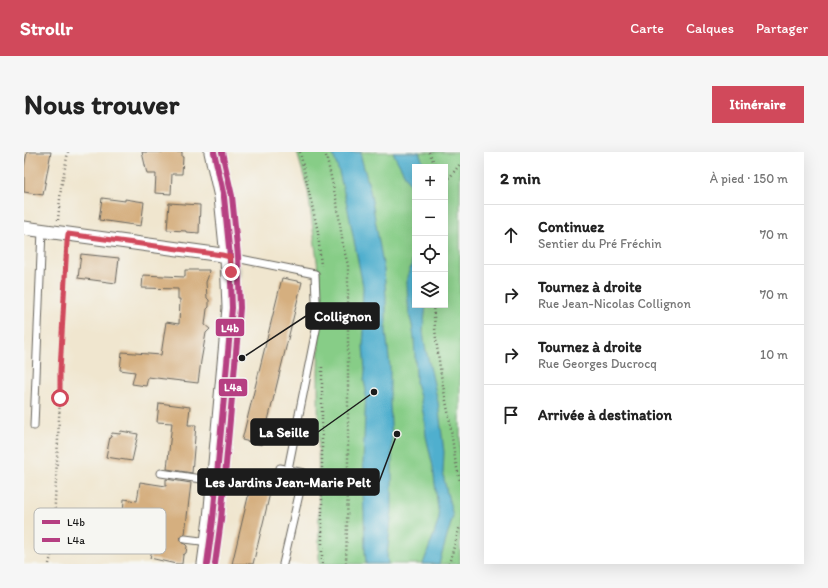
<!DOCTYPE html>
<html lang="fr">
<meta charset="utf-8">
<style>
:root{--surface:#fff;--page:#f6f6f6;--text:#222;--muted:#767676;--line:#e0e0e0;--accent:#d1495b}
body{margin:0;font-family:Itim,sans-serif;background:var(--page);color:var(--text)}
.controls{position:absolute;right:12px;top:12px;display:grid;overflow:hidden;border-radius:0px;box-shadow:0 4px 16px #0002}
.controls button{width:36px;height:36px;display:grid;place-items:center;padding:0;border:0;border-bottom:1px solid var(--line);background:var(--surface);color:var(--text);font:20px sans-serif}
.stop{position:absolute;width:12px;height:12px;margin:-9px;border:3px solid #d1495b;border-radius:50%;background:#fff}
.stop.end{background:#d1495b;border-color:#fff;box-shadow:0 1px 4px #0008}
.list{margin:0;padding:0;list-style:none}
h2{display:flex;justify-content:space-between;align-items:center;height:52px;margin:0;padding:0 16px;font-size:17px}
h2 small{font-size:13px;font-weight:400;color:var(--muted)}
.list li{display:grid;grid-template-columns:26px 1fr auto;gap:12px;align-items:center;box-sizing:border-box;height:60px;padding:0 16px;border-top:1px solid var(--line)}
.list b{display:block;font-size:15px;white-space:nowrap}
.list p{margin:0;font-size:13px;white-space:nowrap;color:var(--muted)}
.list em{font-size:13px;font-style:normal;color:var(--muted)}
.icon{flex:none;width:22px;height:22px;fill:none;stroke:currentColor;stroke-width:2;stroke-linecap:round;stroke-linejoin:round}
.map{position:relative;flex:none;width:436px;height:412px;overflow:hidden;border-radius:0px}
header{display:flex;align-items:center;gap:24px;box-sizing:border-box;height:56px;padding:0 20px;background:var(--accent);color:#fff}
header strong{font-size:19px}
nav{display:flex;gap:22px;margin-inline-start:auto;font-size:14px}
.intro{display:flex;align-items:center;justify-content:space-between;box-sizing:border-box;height:96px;padding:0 24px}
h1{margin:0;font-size:28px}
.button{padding:10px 18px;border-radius:0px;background:var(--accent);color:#fff;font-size:14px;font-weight:700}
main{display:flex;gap:24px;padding:0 24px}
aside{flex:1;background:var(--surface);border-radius:0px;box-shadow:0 4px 16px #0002}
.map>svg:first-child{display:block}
.green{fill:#87cd87;stroke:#527452;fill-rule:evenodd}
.water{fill:#50afce;stroke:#366675}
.building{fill:#d5af7f}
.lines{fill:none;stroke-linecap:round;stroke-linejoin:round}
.lane-casing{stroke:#66635b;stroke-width:9}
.street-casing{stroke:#66635b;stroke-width:15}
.secondary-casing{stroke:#66635b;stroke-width:21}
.path{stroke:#66635b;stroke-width:2.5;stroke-dasharray:1 3;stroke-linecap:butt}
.lane{stroke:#fff;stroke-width:7}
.street{stroke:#fff;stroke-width:13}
.secondary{stroke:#fff;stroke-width:19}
.bus-1-casing{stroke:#f6f6f2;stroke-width:9}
.bus-2-casing{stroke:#f6f6f2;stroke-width:9}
.bus-1{stroke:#b63f82;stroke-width:6}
.bus-2{stroke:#b63f82;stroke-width:6}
.route{stroke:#d1495b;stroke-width:5}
.key{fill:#f6f6f2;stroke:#b5b5b2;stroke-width:1}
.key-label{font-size:11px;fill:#1c1c1c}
.leader{fill:none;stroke:#1c1c1c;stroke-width:1.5}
.callout-dot{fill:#1c1c1c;stroke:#f6f6f2;stroke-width:1.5}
.callout{fill:#1c1c1c;stroke:#1c1c1c;stroke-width:1.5}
.callout-label{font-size:14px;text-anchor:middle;font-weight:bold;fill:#fff}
.line-badge{stroke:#f6f6f2;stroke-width:1.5}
.badge-label{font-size:11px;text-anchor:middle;font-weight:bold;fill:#fff}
</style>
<header>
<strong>Strollr</strong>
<nav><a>Carte</a><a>Calques</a><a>Partager</a></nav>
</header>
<div class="intro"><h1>Nous trouver</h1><a class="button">Itinéraire</a></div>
<main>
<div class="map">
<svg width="436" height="412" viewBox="0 0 436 412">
<rect width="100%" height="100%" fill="#f6f6f2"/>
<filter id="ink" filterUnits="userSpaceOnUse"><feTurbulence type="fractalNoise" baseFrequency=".025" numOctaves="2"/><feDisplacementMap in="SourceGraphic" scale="8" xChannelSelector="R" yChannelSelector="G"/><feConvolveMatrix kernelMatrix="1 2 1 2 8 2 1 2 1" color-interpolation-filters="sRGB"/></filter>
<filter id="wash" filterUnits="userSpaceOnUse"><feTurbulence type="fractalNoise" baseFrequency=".012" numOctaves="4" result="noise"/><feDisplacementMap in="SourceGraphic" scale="16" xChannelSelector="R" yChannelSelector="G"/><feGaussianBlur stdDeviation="0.9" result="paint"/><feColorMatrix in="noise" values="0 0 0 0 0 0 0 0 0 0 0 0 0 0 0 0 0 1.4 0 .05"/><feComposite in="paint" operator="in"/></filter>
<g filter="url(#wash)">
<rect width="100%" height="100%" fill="#f0e6cf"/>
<!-- green -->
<path class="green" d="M 273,0 L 436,0 L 436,412 L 295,412 L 294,222 L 296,132 L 284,39 ZM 391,15 L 421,15 L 421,153 L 391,153 Z"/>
<!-- water -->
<g class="water">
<path d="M 308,0 L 337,0 L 337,5 L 346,38 L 360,118 L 362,145 L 362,179 L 366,215 L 366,252 L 368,293 L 368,359 L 363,404 L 364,412 L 342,412 L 341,399 L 340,361 L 339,341 L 341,326 L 339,311 L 342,238 L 340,229 L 341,219 L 339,194 L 340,179 L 338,165 L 339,134 L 323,53 L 315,20 Z"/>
<path d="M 369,0 L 395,0 L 401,15 L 391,15 L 391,50 C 388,32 376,16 369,0 Z"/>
<path d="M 391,66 L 391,153 L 402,153 L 399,179 L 401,194 L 408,223 L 414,250 L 420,300 L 419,322 L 423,341 L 429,364 L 415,412 L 399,412 L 411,379 L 415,366 L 409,315 L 402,284 L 401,271 L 396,245 L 392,231 L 392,223 L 390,186 L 388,173 L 385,162 L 383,135 L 383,125 L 388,111 L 390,88 L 390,72 Z"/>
</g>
<g id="blocks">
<!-- building -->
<g class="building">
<path d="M 3,0 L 27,0 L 19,43 L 0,40 L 0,16 Z"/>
<path d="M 118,0 L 158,0 L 158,5 L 159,5 L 158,22 L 148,22 L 147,42 L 131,41 L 132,22 L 123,22 Z"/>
<path d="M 78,46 L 101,49 L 101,47 L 120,50 L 117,74 L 75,68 Z"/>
<path d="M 145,51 L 176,53 L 175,81 L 162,80 L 162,79 L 143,78 Z"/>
<path d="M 57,102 L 95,106 L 92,131 L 54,126 Z"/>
<path d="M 161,118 L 185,118 L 184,125 L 182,130 L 183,146 L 185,148 L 185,155 L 183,157 L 181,173 L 186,177 L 182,181 L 177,209 L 174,231 L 124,225 L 122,234 L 108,232 L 111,220 L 96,218 L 98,200 L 137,203 L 142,170 L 155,172 L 156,147 L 154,147 L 154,137 L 118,136 L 119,123 L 161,125 Z"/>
<path d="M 258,126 L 278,130 L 238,293 L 218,288 Z"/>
<path d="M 135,251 L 166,255 L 164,273 L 172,273 L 168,321 L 143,317 L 148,271 L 133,270 Z"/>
<path d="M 97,279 L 114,282 L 108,309 L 82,305 L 86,285 L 87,285 L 88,281 L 96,282 Z"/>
<path d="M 229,324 L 249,328 L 240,367 L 229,412 L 208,412 Z"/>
<path d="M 142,327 L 167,331 L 161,382 L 157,384 L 156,387 L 158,391 L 161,392 L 163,394 L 162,401 L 159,403 L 158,412 L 152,412 L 126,406 L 131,386 L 128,385 L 132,384 L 134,381 L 132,376 L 121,373 L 118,373 L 115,377 L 115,380 L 118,383 L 98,378 L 100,347 L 113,349 L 116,330 L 142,334 Z"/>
</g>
</g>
</g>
<g filter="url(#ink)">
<use href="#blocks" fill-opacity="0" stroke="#66635b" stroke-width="1"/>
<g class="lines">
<defs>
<g id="lane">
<path d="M 207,105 L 291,122 L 293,173 L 264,317"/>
<path d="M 10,274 L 18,78"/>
<path d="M 256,316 L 280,321 L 259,412"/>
<path d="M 137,321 L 177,327 L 191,327"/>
<path d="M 120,378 L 129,380"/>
<path d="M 161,387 L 185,390"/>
</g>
<path id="street" d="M 0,76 L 198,103 L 206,105"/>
<path id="secondary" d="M 183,412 L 189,367 L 208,156 L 206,105 L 200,45 L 190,0"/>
</defs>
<!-- lane casing -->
<use href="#lane" class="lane-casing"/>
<!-- street casing -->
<use href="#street" class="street-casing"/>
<!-- secondary casing -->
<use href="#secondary" class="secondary-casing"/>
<!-- path -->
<g class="path">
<path d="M 276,0 L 294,80 L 297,114"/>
<path d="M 301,0 L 305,16 L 313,51 L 319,94 L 324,113 L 324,333 L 322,412"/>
<path d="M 405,0 L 412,15"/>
<path d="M 421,28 L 427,24 L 436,12"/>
<path d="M 34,68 L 37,36 L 44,0"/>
<path d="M 409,153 L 412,187 L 417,223 L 426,270 L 431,307 L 436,329"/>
<path d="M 25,412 L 30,392 L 31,348 L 36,246 L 36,219 L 42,95"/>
<path d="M 298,412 L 298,213"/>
<path d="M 425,412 L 436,374"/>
</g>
<!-- lane -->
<use href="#lane" class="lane"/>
<!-- street -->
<use href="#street" class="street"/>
<!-- secondary -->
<use href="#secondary" class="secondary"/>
<defs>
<path id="bus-1" d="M 183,412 L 189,367 L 208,156 L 206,105 L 200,45 L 190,0"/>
<path id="bus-2" d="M 191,412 L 197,368 L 216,156 L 214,104 L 208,44 L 198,0"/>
</defs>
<!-- bus-1 casing -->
<use href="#bus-1" class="bus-1-casing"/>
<!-- bus-2 casing -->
<use href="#bus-2" class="bus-2-casing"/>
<!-- bus-1 -->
<use href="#bus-1" class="bus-1"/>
<!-- bus-2 -->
<use href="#bus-2" class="bus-2"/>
</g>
</g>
<g class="lines" filter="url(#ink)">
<!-- route -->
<path class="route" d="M 36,246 L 36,219 L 43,90 L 44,82 L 198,103 L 206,105 L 207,120"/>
</g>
<!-- legend -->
<rect x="10" y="356" width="132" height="46" rx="6" class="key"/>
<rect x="18" y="368" width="18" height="4" fill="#b63f82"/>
<rect x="18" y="386" width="18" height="4" fill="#b63f82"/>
<g class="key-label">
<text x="43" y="374">L4b</text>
<text x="43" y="392">L4a</text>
</g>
<!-- callouts -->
<path class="leader" d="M218 206L282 164M350 240L294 280M373 282L355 330"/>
<g class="callout-dot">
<circle cx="218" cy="206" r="4"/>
<circle cx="350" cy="240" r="4"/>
<circle cx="373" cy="282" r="4"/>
</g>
<g class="callout">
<rect x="282" y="151" width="73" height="26" rx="4"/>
<rect x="227" y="267" width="67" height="26" rx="4"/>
<rect x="174" y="317" width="181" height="26" rx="4"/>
</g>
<g class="callout-label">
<text x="319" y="169">Collignon</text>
<text x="260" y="285">La Seille</text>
<text x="264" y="335">Les Jardins Jean-Marie Pelt</text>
</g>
<g class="line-badge">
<rect x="191" y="166" width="30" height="19" rx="4" fill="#b63f82"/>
<rect x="194" y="226" width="30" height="19" rx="4" fill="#b63f82"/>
</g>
<g class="badge-label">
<text x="206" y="180">L4b</text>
<text x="209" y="239">L4a</text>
</g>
</svg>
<div class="controls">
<button>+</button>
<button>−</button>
<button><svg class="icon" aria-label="locate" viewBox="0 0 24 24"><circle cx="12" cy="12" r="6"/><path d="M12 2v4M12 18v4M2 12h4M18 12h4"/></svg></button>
<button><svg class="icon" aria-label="layers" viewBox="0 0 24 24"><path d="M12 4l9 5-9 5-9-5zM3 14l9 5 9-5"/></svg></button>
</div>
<div class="stop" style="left:36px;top:246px"></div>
<div class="stop end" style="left:207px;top:120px"></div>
</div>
<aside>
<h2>2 min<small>À pied · 150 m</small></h2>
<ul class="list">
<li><svg class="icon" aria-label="ahead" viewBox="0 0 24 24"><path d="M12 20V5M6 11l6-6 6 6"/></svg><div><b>Continuez</b><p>Sentier du Pré Fréchin</p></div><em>70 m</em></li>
<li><svg class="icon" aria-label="right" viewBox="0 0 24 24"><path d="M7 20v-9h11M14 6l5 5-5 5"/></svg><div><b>Tournez à droite</b><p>Rue Jean-Nicolas Collignon</p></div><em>70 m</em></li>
<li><svg class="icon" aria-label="right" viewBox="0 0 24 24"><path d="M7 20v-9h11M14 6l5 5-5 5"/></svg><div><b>Tournez à droite</b><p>Rue Georges Ducrocq</p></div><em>10 m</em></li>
<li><svg class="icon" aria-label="arrive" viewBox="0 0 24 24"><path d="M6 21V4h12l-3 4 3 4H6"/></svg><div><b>Arrivée à destination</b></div></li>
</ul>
</aside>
</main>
